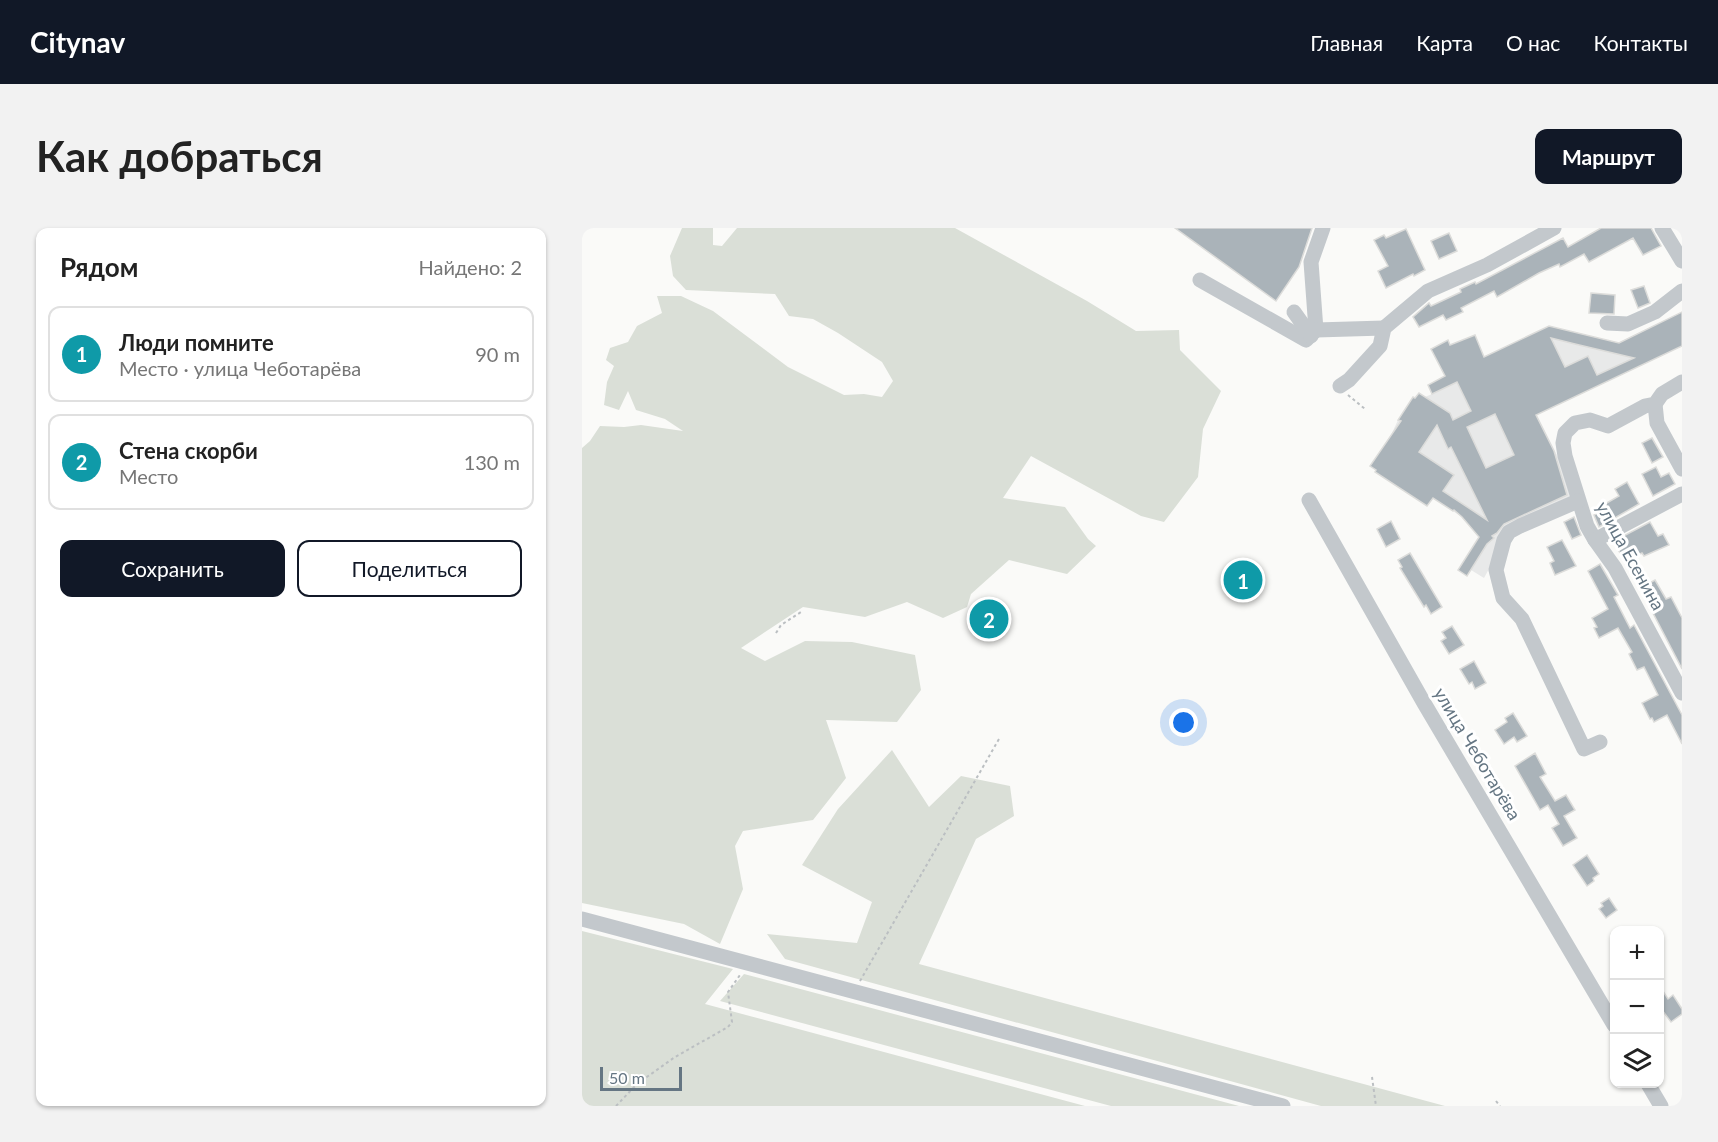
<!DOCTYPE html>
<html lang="ru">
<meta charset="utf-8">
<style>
:root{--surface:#fff;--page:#f2f2f2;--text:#222;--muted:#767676;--line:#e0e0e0;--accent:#111827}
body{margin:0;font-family:Lato,sans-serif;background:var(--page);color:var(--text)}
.controls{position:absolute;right:18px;bottom:18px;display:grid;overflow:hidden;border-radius:12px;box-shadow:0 2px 4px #0004}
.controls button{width:54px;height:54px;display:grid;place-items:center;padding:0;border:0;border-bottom:2px solid var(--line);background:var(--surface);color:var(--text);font:30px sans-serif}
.scale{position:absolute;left:18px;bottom:15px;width:82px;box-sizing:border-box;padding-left:6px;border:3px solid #657683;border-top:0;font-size:16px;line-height:21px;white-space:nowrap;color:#657683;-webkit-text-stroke:4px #fff;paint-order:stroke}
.you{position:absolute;left:602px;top:495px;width:21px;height:21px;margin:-15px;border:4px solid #fff;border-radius:50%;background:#1a73e8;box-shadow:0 0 0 9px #1a73e833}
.badge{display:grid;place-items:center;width:39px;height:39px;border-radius:50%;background:var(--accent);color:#fff;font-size:20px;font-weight:700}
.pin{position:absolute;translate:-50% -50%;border:3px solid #fff;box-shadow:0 2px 6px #0006}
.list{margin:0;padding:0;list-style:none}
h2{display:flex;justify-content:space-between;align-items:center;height:78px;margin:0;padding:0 24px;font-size:26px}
h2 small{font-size:20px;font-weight:400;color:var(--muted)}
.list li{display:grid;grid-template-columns:39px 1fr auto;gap:18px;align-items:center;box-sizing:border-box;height:96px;margin:0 12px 12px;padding:0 12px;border:2px solid var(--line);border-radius:12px}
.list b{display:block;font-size:22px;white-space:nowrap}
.list p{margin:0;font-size:20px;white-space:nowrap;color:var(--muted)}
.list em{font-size:20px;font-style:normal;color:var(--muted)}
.actions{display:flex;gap:12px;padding:18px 24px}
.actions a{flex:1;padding:14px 0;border:2px solid var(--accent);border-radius:12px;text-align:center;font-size:21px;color:var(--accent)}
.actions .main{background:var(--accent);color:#fff}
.icon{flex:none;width:33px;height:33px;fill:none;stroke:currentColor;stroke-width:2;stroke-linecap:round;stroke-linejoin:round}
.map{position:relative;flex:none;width:1100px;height:878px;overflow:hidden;border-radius:12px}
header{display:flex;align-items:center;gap:36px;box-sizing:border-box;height:84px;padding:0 30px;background:var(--accent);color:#fff}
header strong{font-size:28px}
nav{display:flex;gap:33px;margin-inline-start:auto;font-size:21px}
.intro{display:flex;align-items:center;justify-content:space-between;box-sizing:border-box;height:144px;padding:0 36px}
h1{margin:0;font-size:42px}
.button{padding:15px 27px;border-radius:12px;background:var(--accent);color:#fff;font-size:21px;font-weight:700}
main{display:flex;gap:36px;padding:0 36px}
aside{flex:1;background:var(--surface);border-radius:12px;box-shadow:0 2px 4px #0004}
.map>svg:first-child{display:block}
.built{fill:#e8e9e9}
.green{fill:#dadfd7}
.building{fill:#aab3b9;stroke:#dcdcda;stroke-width:1.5;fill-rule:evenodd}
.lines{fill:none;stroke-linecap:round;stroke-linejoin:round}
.path{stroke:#bbbfc2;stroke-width:2;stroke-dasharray:3 3;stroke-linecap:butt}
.minor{stroke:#c3c8cc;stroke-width:15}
.labels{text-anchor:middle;stroke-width:6;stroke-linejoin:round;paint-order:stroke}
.street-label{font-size:18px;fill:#657683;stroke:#fff}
</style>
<header>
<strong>Citynav</strong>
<nav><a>Главная</a><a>Карта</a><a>О нас</a><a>Контакты</a></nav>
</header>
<div class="intro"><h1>Как добраться</h1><a class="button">Маршрут</a></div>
<main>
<aside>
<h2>Рядом<small>Найдено: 2</small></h2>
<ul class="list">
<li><span class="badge" style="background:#0f9aa8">1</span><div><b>Люди помните</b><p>Место · улица Чеботарёва</p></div><em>90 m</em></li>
<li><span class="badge" style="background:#0f9aa8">2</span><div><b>Стена скорби</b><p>Место</p></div><em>130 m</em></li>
</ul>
<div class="actions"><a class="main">Сохранить</a><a>Поделиться</a></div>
</aside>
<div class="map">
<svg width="1100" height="878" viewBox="0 0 1100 878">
<rect width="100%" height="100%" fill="#fafaf8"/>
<!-- built -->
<path class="built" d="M 1100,84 L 1100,118 L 955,187 L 980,237 L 991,269 L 921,302 L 915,326 L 902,350 L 889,342 L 885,348 L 876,342 L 897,309 L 880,289 L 851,270 L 845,278 L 793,244 L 794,242 L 788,238 L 810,205 L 816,192 L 831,169 L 833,170 L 837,165 L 843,169 L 850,166 L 846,157 L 967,98 L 1036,115 Z"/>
<!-- green -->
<g class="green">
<path d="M 100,0 L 131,0 L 131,17 L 140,18 L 155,0 L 373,0 L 505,73 L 554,103 L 597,102 L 598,122 L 639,163 L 621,201 L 616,249 L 582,294 L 559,288 L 449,228 L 421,270 L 483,279 L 506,311 L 514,318 L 485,346 L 427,332 L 389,366 L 385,379 L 361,390 L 325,374 L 283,389 L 221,379 L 159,420 L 183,433 L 223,413 L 270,414 L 333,427 L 339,462 L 315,494 L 244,492 L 264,550 L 231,592 L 161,603 L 153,618 L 161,661 L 138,716 L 102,696 L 0,675 L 0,220 L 8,213 L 18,198 L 42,199 L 59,197 L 101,203 L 83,191 L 54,182 L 46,163 L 37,182 L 22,177 L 25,154 L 32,138 L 24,132 L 28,120 L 46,114 L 55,98 L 80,85 L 75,68 L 99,68 L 131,83 L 206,139 L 262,167 L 282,166 L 300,169 L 311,153 L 300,134 L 256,105 L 231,91 L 207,88 L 193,66 L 104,62 L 91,48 L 88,28 Z"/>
<path d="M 310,522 L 347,579 L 379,548 L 428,558 L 432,588 L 394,611 L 337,736 L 863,878 L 739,878 L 203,731 L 185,706 L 275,715 L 290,674 L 220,637 L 256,581 Z"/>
<path d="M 0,703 L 151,741 L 123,776 L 503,878 L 0,878 Z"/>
<path d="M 162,746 L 657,878 L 529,878 L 138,773 Z"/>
</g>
<!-- building -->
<g class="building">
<path d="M 593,0 L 730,0 L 717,39 L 694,73 Z"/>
<path d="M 1019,0 L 1069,0 L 1079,18 L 1061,27 L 1051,10 L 1007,34 L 1002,26 L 978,39 L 977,36 L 957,45 L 915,69 L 912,63 L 879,80 L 881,84 L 864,92 L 861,87 L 837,99 L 831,89 L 847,75 L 849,78 L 879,64 L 878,61 L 893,54 L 894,56 L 981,10 L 986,19 Z"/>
<path d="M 824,1 L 843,42 L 832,48 L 831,46 L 804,60 L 796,43 L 806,38 L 792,12 L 802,7 L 804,10 Z"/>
<path d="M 867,5 L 875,23 L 857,31 L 849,13 Z"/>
<path d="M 1062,58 L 1068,75 L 1056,80 L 1049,62 Z"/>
<path d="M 1009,65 L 1033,67 L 1032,86 L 1007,85 Z"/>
<path d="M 1100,84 L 1100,118 L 954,187 L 972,223 L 985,267 L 922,296 L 915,305 L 910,308 L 912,310 L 905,316 L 885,348 L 876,342 L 897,309 L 880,289 L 872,282 L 871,283 L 851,270 L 845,278 L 793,244 L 794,242 L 788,238 L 819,193 L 816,192 L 831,169 L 833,170 L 837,165 L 868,185 L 871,192 L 889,183 L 875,154 L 850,166 L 846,157 L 863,148 L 849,121 L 866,112 L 868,117 L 893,107 L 902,129 L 967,98 L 1037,115 ZM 969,110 L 993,116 L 1052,130 L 1015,147 L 1006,128 L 983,139 ZM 913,186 L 932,227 L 904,240 L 885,199 ZM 855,197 L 866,221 L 869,219 L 905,292 L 861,263 L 872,247 L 837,224 Z"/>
<path d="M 1070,210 L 1081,229 L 1070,235 L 1060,215 Z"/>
<path d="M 1074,239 L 1079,249 L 1087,245 L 1093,256 L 1071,268 L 1060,246 Z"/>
<path d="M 1045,254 L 1057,276 L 1017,299 L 1012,287 L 1018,284 L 1016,280 L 1037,268 L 1033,261 Z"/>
<path d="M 992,289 L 999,307 L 990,311 L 982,294 Z"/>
<path d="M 809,293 L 818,311 L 804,319 L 795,301 Z"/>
<path d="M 1068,294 L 1076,308 L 1081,306 L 1087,317 L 1062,328 L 1060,325 L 1056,327 L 1053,322 L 1040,329 L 1032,313 Z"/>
<path d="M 980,312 L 994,338 L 973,347 L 968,335 L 972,333 L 965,319 Z"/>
<path d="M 828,325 L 860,379 L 849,386 L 844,377 L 842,379 L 818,340 L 820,339 L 816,332 Z"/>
<path d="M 1018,336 L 1036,367 L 1032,369 L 1048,400 L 1052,397 L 1100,487 L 1100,516 L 1085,487 L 1072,494 L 1070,490 L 1068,491 L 1060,475 L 1076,467 L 1062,439 L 1055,442 L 1047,426 L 1050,424 L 1036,400 L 1017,410 L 1012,400 L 1015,399 L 1010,390 L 1026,381 L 1006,343 Z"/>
<path d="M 1073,352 L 1084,371 L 1089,369 L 1100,390 L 1100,441 L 1058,360 Z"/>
<path d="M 870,398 L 882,417 L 867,426 L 859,413 L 864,410 L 860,404 Z"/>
<path d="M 892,433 L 904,455 L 893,461 L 890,454 L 887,456 L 878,441 Z"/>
<path d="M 931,485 L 945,508 L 935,514 L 932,509 L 922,516 L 913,502 L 925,494 L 923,490 Z"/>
<path d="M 953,525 L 964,546 L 958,549 L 973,573 L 984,567 L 993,582 L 982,588 L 995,610 L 981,618 L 970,600 L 977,596 L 966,577 L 958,582 L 933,538 Z"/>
<path d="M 1005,627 L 1017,646 L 1011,650 L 1012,653 L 1005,658 L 991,637 Z"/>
<path d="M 1027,670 L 1035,682 L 1024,690 L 1017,681 L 1021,678 L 1019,675 Z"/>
<path d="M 1077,757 L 1086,771 L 1091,767 L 1100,781 L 1100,786 L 1089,794 L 1077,778 Z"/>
</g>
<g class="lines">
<!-- path -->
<g class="path">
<path d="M 766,167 L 783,181"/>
<path d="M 194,405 L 199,397 L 219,384"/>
<path d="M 278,753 L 417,511"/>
<path d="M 790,849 L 794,878"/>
<path d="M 914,873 L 918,878"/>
<path d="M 34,878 L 55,856 L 93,829 L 146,799 L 150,794 L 146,764 L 158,747"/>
</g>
<!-- minor -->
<g class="minor">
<path d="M 741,0 L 729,34 L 734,102 L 802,100"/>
<path d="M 1080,0 L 1100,33"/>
<path d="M 618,52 L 724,112 L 734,102"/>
<path d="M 712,84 L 729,108"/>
<path d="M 1025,95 L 1046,96 L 1073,84 L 1100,63"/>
<path d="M 1100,154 L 1080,166 L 1073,176 L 1063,178 L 1026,198 L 1008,192 L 993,195 L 983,205 L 981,215 L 983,228 L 1005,298 L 1013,312 L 1033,340 L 1100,465"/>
<path d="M 758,158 L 767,152 L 798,118 L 802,100 L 846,63 L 905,37 L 972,0"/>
<path d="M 1073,176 L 1075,195 L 1100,241"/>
<path d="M 727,272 L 842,475 L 1032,797"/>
<path d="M 996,273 L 938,298 L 927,304 L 922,312 L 914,342 L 921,370 L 940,391 L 1002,521 L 1018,514"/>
<path d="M 1013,312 L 1100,266"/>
<path d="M 0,691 L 701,878"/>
<path d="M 1066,856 L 1079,878"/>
</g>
</g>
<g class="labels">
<!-- street labels -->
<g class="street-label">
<text transform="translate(1048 328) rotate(61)" y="6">улица Есенина</text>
<text transform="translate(895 526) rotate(59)" y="6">улица Чеботарёва</text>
</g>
</g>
</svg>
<div class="controls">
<button>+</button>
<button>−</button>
<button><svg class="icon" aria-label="layers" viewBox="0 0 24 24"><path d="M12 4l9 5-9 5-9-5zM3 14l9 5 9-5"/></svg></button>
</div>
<div class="scale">50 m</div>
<div class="you"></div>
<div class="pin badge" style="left:661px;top:352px;background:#0f9aa8">1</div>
<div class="pin badge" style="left:407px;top:391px;background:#0f9aa8">2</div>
</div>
</main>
